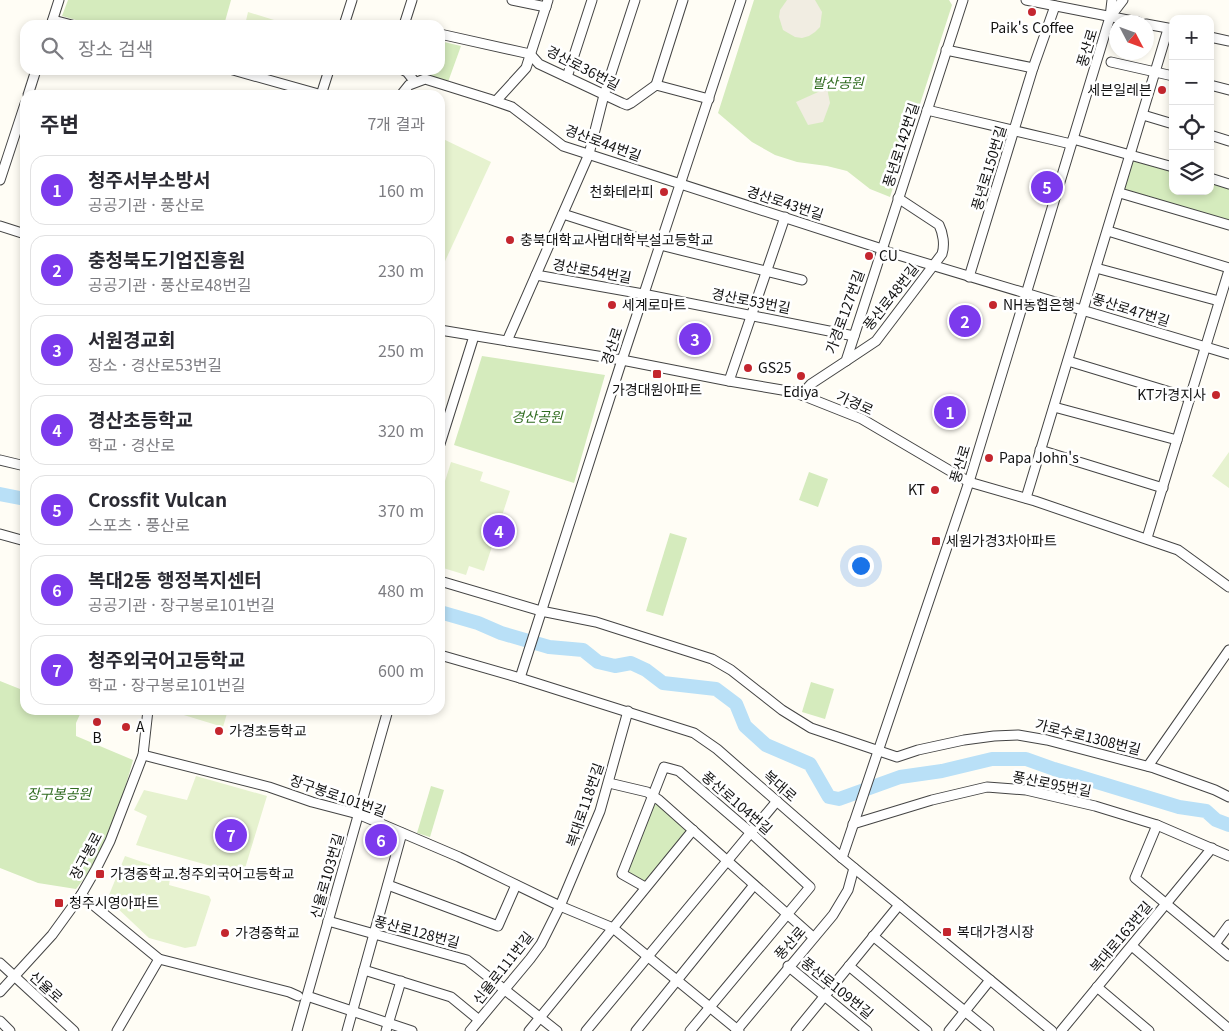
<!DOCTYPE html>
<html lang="ko">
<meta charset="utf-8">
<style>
:root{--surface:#fff;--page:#f2f2f3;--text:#2b2b33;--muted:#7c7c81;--line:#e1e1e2;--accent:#7c3aed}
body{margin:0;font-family:Georgia,"Noto Sans KR",serif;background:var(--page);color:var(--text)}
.controls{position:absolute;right:15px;top:15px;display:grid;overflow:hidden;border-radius:10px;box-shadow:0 2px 8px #0003}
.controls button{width:45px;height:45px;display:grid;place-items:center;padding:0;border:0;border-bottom:1px solid var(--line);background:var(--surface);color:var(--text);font:25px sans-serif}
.compass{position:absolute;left:1109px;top:15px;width:45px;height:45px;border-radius:50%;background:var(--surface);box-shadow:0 2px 8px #0003;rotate:131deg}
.you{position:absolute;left:860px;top:565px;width:18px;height:18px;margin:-12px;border:4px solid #fff;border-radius:50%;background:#1a73e8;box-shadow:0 0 0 8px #1a73e833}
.badge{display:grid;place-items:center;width:32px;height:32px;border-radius:50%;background:var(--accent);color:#fff;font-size:16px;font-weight:700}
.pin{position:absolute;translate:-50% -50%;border:2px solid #fff;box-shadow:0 1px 5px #0006}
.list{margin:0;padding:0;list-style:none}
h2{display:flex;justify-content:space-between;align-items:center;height:65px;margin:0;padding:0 20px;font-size:21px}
h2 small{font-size:16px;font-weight:400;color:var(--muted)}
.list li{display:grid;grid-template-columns:32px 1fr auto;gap:15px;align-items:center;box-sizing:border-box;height:70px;margin:0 10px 10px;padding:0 10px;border:1px solid var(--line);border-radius:15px}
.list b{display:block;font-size:19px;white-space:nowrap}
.list p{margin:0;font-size:16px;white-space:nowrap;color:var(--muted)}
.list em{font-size:16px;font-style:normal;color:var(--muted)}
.icon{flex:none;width:28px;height:28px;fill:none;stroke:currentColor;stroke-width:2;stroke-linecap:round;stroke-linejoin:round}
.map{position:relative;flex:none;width:1229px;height:1031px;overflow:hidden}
.search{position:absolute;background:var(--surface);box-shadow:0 2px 8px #0003;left:20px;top:20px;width:425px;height:55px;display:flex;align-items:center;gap:12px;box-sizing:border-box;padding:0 18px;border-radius:15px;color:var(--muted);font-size:19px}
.panel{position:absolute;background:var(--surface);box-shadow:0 2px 8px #0003;left:20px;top:90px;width:425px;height:625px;border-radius:15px}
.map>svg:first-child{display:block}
.green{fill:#d5ebbd}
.pitch{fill:#e6f2cf}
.plaza{fill:#f1ede2}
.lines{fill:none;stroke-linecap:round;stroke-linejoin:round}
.river{stroke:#b9e0f7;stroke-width:14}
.minor-casing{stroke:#444;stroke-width:11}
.minor{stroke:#fff;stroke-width:9}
.poi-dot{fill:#c4262e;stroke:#fff;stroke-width:2}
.labels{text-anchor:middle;stroke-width:5;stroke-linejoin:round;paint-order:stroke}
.poi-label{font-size:14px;fill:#111;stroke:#fff;text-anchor:start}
.street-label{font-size:14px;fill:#111;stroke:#fff}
.park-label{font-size:14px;font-style:italic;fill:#2f6b1f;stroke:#fff}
</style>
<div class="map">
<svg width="1229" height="1031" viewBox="0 0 1229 1031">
<rect width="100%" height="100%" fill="#fffdf5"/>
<!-- green -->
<g class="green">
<path d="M 68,0 L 231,0 L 224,25 L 93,25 L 62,16 Z"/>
<path d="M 754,0 L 949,0 L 952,5 L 890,197 L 870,189 L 847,171 L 827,166 L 797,162 L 775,155 L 752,142 L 718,113 Z"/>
<path d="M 440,41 L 461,46 L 448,82 L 416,70 L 440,70 Z"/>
<path d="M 1133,158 L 1173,171 L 1173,191 L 1210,191 L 1210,182 L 1229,188 L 1229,221 L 1124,190 Z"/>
<path d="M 482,356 L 605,375 L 574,483 L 454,445 Z"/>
<path d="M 809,472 L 828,479 L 818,507 L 799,500 Z"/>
<path d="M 670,533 L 687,538 L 663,616 L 646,611 Z"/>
<path d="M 0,681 L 25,691 L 25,710 L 70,710 L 81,712 L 76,723 L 76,736 L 133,760 C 121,804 105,853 76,889 L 38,883 L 0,868 Z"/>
<path d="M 811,682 L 834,689 L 825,719 L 802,712 Z"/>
<path d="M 431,786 L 444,790 L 430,837 L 417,833 Z"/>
<path d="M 655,800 L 688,830 L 644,883 L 626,873 Z"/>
</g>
<!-- pitch -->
<g class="pitch">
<path d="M 248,12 L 290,25 L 245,25 Z"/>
<path d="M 441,138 L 491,162 L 440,272 L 440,139 Z"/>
<path d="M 1229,452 L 1229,488 L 1212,476 Z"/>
<path d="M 451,462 L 483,472 L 480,481 L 510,491 L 484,571 L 469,566 L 466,575 L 440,567 L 440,497 Z"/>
<path d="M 174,710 L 228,710 L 223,727 L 174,712 Z"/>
<path d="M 196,776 L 267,796 L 243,875 L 136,845 L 147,816 L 134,810 L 144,790 L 187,800 Z"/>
<path d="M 125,856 L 171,872 L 169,885 L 209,896 L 211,900 L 196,946 L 185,948 L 149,938 L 114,905 L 116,897 L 109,895 Z"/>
</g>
<!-- plaza -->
<g class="plaza">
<path d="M 787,0 L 815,0 L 822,12 L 820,27 L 815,32 L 809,36 L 802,38 L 795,37 L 783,30 L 779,17 L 780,10 Z"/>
<path d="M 827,88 L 830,103 L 823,122 L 808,125 L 796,102 Z"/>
</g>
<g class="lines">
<!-- river -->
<g class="river">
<path d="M 0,494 L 25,499"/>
<path d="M 440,612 L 478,623 L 501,633 L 549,647 L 583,650 L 598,662 L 615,666 L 631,663 L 646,670 L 663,683 L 716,689 L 736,704 L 745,726 L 766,745 L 810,764 L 829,797 L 839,799 L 900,777 L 942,771 L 992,759 L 1026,759 L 1054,769 L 1179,807 L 1206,811 L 1216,820 L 1229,825"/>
</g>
<defs>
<g id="minor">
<path d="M 512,0 L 546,7"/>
<path d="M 1026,0 L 1138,22"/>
<path d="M 1110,17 L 1123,0"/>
<path d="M 53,20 L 72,25"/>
<path d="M 1146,24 L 1173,29"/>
<path d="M 51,25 L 59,0"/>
<path d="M 344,25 L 352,0"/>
<path d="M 404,25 L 412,0"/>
<path d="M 440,34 L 530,54 L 539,64 L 622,103 L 627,105 L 631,103 L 656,85 L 709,99"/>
<path d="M 1210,37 L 1229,41"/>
<path d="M 946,50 L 1033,68"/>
<path d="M 1111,62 L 1173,76"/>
<path d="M 233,70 L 322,95"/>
<path d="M 403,70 L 407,72 L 415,82"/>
<path d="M 567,77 L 592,0"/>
<path d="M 656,85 L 683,0"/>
<path d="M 1210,85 L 1229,90"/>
<path d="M 28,95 L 36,70"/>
<path d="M 321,95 L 329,70"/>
<path d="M 401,95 L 409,85 L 425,79 L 489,99 L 512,107 L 563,146 L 882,249 L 888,252 L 1229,354"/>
<path d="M 496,101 L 526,68 L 548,0"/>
<path d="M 927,110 L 1071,144"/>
<path d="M 1143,115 L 1173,124"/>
<path d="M 1210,135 L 1229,141"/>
<path d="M 1073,139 L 1173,167"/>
<path d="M 1210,178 L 1229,184"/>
<path d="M 0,180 L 25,104"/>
<path d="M 1120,193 L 1229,225"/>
<path d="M 563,214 L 660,245 L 802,280"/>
<path d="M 0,226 L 25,234"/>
<path d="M 1108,231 L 1229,268"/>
<path d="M 1096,268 L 1219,301"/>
<path d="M 536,275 L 643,294 L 854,336"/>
<path d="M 969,277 L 1033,68 L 1055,6"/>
<path d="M 440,330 L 622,360 L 729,381 L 794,392 L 862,419 L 969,482 L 1035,501 L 1178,550 L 1229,587"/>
<path d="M 507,341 L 589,154 L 604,95 L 635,0"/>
<path d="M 846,361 L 876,341 L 942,254 C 945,245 943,233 939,225 L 898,198"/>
<path d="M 1068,361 L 1190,398"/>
<path d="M 729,381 L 785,217"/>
<path d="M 801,395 L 811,384 L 846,361 L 963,0"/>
<path d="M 1054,407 L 1177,440"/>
<path d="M 440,444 L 474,336"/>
<path d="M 1040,450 L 1163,488"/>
<path d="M 0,460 L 25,466"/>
<path d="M 1026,498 L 1168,29"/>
<path d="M 0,534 L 25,541"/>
<path d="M 1147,538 L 1229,270"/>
<path d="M 440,581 L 541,611 L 596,622 L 712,659 L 731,670 L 782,710 L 811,728 L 897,757 L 918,750 L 964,740 L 994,736 L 1018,735 L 1047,740 L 1154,768 L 1215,790 L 1229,797"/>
<path d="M 440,655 L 520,678 L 694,733 L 717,749 L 842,858 L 1052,1031"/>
<path d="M 520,678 L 622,360 L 741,0"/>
<path d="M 143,755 L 269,787 L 312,802 L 358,814 L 459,857 L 560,906 L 613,928 L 739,1031"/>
<path d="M 1148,766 L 1229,650"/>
<path d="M 609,783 L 647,792 L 659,800 L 813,937"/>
<path d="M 853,824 L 932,800 L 987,787 L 1026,790 L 1095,806 L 1157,825 L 1229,856"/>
<path d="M 1157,825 L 1135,878 L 1229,956"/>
<path d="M 842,858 L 969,482 L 1110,17 L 1112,0"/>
<path d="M 388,885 L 498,926 L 516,885"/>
<path d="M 645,887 L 622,874 L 664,767 L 679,771 L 750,832 L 810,887 L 690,1031"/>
<path d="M 81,895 L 159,959 L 289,992 L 298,996"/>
<path d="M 328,921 L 467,960 L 557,1031"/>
<path d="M 873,936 L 989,1031"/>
<path d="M 1215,944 L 1229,925"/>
<path d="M 1132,946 L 1229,1029"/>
<path d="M 0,963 L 74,1031"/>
<path d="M 788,966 L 867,1031"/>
<path d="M 849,966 L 927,1031"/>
<path d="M 364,970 L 451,997 L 479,1020"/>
<path d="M 1097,987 L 1149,1031"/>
<path d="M 0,992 L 52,935 L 81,895 L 96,869 L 110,841 L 143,755 L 148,710"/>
<path d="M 307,996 L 412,1031"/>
<path d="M 0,1021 L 10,1031"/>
<path d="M 117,1031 L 159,959"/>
<path d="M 297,1031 L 388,710"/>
<path d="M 347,1031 L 402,833"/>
<path d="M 386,1031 L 401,981"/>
<path d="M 470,1031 L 530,959 L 541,944 L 560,906 L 600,811 L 628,711"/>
<path d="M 529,1031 L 693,830"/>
<path d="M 586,1031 L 777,801"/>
<path d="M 636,1031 L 754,885"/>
<path d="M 736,1031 L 833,915 L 848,890 L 854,868"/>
<path d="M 796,1031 L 899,905"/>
<path d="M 949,1031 L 990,980"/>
<path d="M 1061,1031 L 1212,848"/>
</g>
</defs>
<!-- minor casing -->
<use href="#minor" class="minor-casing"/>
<!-- minor -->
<use href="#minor" class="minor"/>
</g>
<!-- markers -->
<g class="poi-dot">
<circle cx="1032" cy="12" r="5"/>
<circle cx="1162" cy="90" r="5"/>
<circle cx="664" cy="192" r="5"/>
<circle cx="510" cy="240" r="5"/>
<circle cx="869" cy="256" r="5"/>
<circle cx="612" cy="305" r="5"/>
<circle cx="993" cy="305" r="5"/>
<circle cx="748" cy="368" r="5"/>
<rect x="652" y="369" width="10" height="10" rx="2.5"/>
<circle cx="801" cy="376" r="5"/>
<circle cx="1216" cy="395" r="5"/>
<circle cx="989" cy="458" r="5"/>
<circle cx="935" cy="490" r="5"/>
<rect x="931" y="536" width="10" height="10" rx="2.5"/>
<circle cx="97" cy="722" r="5"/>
<circle cx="126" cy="727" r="5"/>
<circle cx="219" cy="731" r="5"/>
<rect x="95" y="869" width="10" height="10" rx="2.5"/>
<rect x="54" y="898" width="10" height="10" rx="2.5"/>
<rect x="942" y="927" width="10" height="10" rx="2.5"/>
<circle cx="225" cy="933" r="5"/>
</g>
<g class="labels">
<!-- poi labels -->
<g class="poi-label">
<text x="1032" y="33" text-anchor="middle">Paik's Coffee</text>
<text x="1152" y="95" text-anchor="end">세븐일레븐</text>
<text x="654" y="197" text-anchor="end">천화테라피</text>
<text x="520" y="245">충북대학교사범대학부설고등학교</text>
<text x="879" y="261">CU</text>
<text x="622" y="310">세계로마트</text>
<text x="1003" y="310">NH농협은행</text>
<text x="758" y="373">GS25</text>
<text x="657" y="395" text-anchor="middle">가경대원아파트</text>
<text x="801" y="397" text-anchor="middle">Ediya</text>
<text x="1206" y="400" text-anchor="end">KT가경지사</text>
<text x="999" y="463">Papa John's</text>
<text x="925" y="495" text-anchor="end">KT</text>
<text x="946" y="546">세원가경3차아파트</text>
<text x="136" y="732">A</text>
<text x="229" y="736">가경초등학교</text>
<text x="97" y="743" text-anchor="middle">B</text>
<text x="110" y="879">가경중학교.청주외국어고등학교</text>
<text x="69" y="908">청주시영아파트</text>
<text x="957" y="937">복대가경시장</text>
<text x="235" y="938">가경중학교</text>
</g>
<!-- street labels -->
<g class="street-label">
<text transform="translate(1087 48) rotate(-73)" y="5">풍산로</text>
<text transform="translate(583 68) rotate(27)" y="5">경산로36번길</text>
<text transform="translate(603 143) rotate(20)" y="5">경산로44번길</text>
<text transform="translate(901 145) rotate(-72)" y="5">풍년로142번길</text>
<text transform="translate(989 168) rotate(-73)" y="5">풍년로150번길</text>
<text transform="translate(785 203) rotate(18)" y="5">경산로43번길</text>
<text transform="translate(592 271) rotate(10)" y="5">경산로54번길</text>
<text transform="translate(891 297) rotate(-52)" y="5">풍산로48번길</text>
<text transform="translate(751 301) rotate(11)" y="5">경산로53번길</text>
<text transform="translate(1131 310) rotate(17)" y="5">풍산로47번길</text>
<text transform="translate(845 312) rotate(-70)" y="5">가경로127번길</text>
<text transform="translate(612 346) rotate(-72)" y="5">경산로</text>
<text transform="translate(855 403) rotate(24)" y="5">가경로</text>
<text transform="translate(960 464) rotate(-73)" y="5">풍산로</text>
<text transform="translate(1088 737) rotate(14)" y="5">가로수로1308번길</text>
<text transform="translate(1052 784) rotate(11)" y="5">풍산로95번길</text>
<text transform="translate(780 786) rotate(41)" y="5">복대로</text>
<text transform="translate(338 796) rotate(19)" y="5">장구봉로101번길</text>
<text transform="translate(737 803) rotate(41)" y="5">풍산로104번길</text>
<text transform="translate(585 805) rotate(-71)" y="5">복대로118번길</text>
<text transform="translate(86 856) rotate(-62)" y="5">장구봉로</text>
<text transform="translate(327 876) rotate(-74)" y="5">신율로103번길</text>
<text transform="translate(417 932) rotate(15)" y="5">풍산로128번길</text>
<text transform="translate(1121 937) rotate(-50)" y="5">복대로163번길</text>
<text transform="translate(790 943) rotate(-49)" y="5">풍산로</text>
<text transform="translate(503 968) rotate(-52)" y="5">신율로111번길</text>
<text transform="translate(46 987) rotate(42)" y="5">신율로</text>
<text transform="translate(837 988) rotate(39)" y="5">풍산로109번길</text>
</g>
<!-- park labels -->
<g class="park-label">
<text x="838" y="88">발산공원</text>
<text x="537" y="422">경산공원</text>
<text x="59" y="799">장구봉공원</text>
</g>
</g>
</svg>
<div class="controls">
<button>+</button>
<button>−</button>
<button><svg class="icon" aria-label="locate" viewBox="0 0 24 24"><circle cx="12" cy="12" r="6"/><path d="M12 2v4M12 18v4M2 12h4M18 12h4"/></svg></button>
<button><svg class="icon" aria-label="layers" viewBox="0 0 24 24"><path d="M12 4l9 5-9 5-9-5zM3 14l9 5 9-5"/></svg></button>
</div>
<svg class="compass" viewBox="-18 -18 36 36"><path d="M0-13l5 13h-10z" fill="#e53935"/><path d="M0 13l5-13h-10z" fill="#7c7c81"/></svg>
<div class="you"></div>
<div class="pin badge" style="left:950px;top:412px">1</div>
<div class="pin badge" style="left:965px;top:321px">2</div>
<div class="pin badge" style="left:695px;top:339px">3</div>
<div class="pin badge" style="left:499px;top:531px">4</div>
<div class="pin badge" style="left:1047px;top:187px">5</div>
<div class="pin badge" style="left:381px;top:840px">6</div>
<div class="pin badge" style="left:231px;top:835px">7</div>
<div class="search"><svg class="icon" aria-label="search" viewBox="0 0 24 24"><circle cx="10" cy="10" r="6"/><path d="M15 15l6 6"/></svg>장소 검색</div>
<section class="panel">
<h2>주변<small>7개 결과</small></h2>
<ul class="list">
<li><span class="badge">1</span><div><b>청주서부소방서</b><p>공공기관 · 풍산로</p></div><em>160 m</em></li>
<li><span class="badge">2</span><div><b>충청북도기업진흥원</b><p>공공기관 · 풍산로48번길</p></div><em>230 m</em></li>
<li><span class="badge">3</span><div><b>서원경교회</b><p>장소 · 경산로53번길</p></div><em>250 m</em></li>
<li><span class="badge">4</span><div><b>경산초등학교</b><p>학교 · 경산로</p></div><em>320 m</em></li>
<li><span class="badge">5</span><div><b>Crossfit Vulcan</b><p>스포츠 · 풍산로</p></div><em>370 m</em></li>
<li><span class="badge">6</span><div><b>복대2동 행정복지센터</b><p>공공기관 · 장구봉로101번길</p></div><em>480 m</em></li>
<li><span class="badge">7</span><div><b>청주외국어고등학교</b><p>학교 · 장구봉로101번길</p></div><em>600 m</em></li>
</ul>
</section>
</div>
